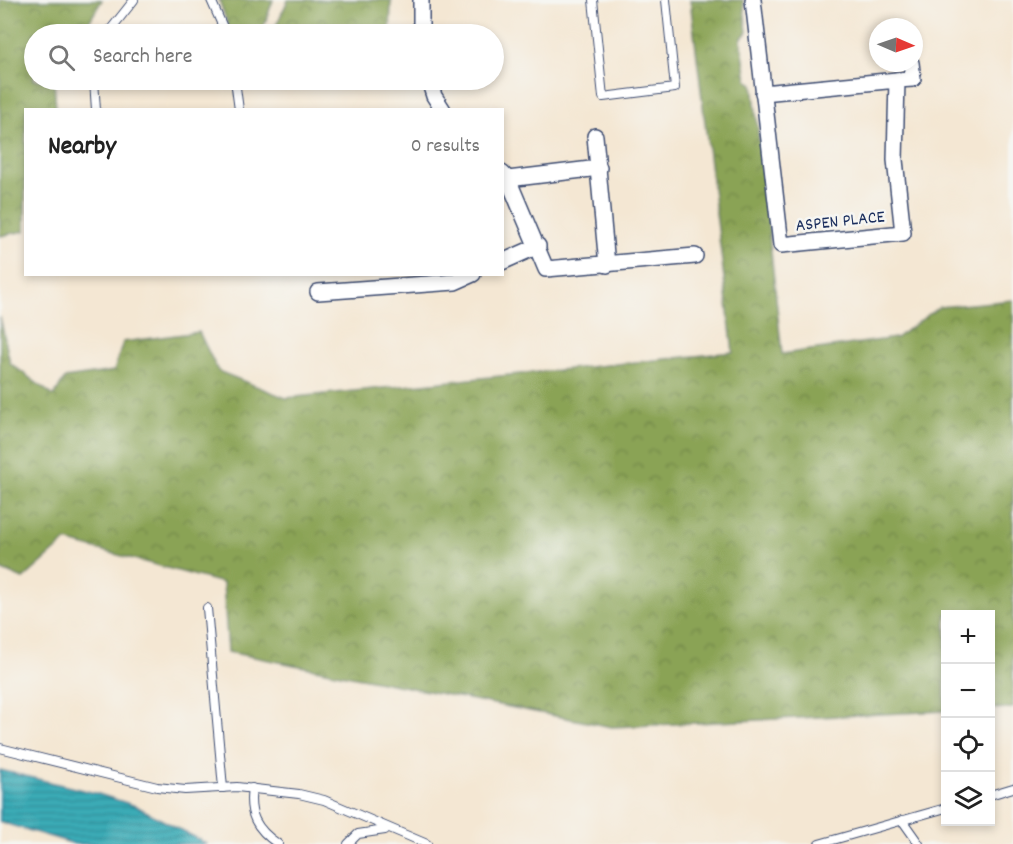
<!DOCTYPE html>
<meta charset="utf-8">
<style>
:root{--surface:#fff;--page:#f6f6f6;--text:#222;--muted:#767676;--line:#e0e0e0}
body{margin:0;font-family:Dekko,sans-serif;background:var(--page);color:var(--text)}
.controls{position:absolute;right:18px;bottom:18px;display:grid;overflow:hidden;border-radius:0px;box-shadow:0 3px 9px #0003}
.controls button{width:54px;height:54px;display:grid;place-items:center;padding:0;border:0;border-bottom:2px solid var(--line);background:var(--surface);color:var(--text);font:30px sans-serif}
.compass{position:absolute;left:869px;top:18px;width:54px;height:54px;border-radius:50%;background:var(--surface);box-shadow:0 3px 9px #0003;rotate:92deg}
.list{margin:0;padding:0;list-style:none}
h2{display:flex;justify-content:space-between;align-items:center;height:78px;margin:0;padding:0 24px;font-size:26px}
h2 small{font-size:20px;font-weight:400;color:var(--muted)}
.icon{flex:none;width:33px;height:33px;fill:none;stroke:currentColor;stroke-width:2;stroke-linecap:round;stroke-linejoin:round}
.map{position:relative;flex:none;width:1013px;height:844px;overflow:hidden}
.search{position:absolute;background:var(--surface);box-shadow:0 3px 9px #0003;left:24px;top:24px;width:480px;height:66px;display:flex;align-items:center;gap:15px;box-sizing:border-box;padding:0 21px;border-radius:33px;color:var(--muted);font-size:22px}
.panel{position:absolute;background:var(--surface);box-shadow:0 3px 9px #0003;left:24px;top:108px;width:480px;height:168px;border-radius:0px}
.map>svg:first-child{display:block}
.forest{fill:url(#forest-crowns);stroke:#526959;stroke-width:1.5}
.water{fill:url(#water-rules);stroke:#2a6d8a;stroke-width:1.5}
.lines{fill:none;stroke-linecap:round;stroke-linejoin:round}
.lane-casing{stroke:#3c4b70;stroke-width:10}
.street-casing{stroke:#3c4b70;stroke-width:18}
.lane{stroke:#fff;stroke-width:8}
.street{stroke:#fff;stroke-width:15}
.labels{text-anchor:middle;stroke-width:5;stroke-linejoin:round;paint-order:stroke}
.street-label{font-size:18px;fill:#1b2f5e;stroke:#f6f6f2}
</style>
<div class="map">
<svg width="1013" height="844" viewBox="0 0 1013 844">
<defs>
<pattern id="forest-crowns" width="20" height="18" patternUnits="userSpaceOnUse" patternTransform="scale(1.5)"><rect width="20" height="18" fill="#8aa354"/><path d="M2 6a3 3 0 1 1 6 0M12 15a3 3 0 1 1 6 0" fill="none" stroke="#708549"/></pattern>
<pattern id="water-rules" width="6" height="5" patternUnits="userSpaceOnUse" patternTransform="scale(1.5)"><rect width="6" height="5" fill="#3aabb6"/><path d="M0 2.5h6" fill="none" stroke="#308c97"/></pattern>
</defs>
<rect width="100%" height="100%" fill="#f6f6f2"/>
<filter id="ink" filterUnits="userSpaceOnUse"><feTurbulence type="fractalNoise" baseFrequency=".0167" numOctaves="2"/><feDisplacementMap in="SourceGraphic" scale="12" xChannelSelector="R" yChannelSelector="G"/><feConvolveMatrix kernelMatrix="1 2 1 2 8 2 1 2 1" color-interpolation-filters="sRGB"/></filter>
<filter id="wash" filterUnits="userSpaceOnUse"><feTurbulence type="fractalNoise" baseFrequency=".008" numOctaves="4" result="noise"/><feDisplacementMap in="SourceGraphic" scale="24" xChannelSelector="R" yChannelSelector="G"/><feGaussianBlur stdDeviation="1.35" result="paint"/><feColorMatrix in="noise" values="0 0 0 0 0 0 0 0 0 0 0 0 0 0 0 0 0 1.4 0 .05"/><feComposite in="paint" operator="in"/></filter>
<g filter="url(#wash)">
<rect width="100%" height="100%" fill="#f4e7d3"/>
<!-- forest -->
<g class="forest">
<path d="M 0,0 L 102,0 L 82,34 L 34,34 L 34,80 L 54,80 L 56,109 L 26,110 L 25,231 L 0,236 Z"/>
<path d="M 219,0 L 273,0 L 261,34 L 231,34 Z"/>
<path d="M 288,0 L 391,0 L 390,34 L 272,34 Z"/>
<path d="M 690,0 L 743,0 L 747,32 L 741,39 L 747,80 L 753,84 L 782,354 L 896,338 L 939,307 L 1013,300 L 1013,708 L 991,709 L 990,614 L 946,614 L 945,711 L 612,727 L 228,652 L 223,583 L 66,541 L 23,579 L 0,569 L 0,317 L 10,363 L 54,396 L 65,378 L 114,371 L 123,342 L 199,332 L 218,371 L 286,398 L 733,352 Z"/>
</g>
<!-- water -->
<path class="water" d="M 0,770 L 95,793 L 136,806 L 207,844 L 75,844 L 0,822 Z"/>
</g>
<g filter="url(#ink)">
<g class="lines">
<defs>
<g id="lane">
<path d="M 211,0 L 226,34"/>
<path d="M 593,0 L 603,97 L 675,88 L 666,0"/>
<path d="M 107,34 L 134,0"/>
<path d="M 94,80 L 96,110"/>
<path d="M 235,80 L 239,110"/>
<path d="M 207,608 L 223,788"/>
<path d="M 0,748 L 157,787 L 185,790 L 237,787 L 299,794 L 324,800 L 427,844"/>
<path d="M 252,788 C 248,814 256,829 278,844"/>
<path d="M 990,795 L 1013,788"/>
<path d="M 902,820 L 919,844"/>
<path d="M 348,844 L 358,834 L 385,830"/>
<path d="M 819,844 L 946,808"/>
</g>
<g id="street">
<path d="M 753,0 L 781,245 L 903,233 L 895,160 L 897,80 L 763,93"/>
<path d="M 421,34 L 421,0"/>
<path d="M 429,80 L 434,96 L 443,110"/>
<path d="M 897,80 L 913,79 L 911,63"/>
<path d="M 595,136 L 607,265"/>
<path d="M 502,173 L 508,179 L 546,269 L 695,256"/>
<path d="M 508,179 L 599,168"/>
<path d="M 502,262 L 538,246"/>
<path d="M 318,292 L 455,282 L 473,274"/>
</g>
</defs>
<!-- lane casing -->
<use href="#lane" class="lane-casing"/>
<!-- street casing -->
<use href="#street" class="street-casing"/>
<!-- lane -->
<use href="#lane" class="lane"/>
<!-- street -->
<use href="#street" class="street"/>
</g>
</g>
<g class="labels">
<!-- street labels -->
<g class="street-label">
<text transform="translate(840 220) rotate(-6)" y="6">ASPEN PLACE</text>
</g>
</g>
</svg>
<div class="controls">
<button>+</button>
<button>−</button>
<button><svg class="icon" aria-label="locate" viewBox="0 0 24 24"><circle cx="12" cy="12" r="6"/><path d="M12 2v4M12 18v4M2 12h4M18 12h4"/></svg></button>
<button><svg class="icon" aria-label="layers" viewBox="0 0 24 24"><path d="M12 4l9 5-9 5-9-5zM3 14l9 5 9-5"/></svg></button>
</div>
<svg class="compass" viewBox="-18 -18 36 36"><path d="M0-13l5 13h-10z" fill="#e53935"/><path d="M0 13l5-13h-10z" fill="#767676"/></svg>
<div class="search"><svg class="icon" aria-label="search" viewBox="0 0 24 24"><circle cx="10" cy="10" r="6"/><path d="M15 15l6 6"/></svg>Search here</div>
<section class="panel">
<h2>Nearby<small>0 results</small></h2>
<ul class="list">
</ul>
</section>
</div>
